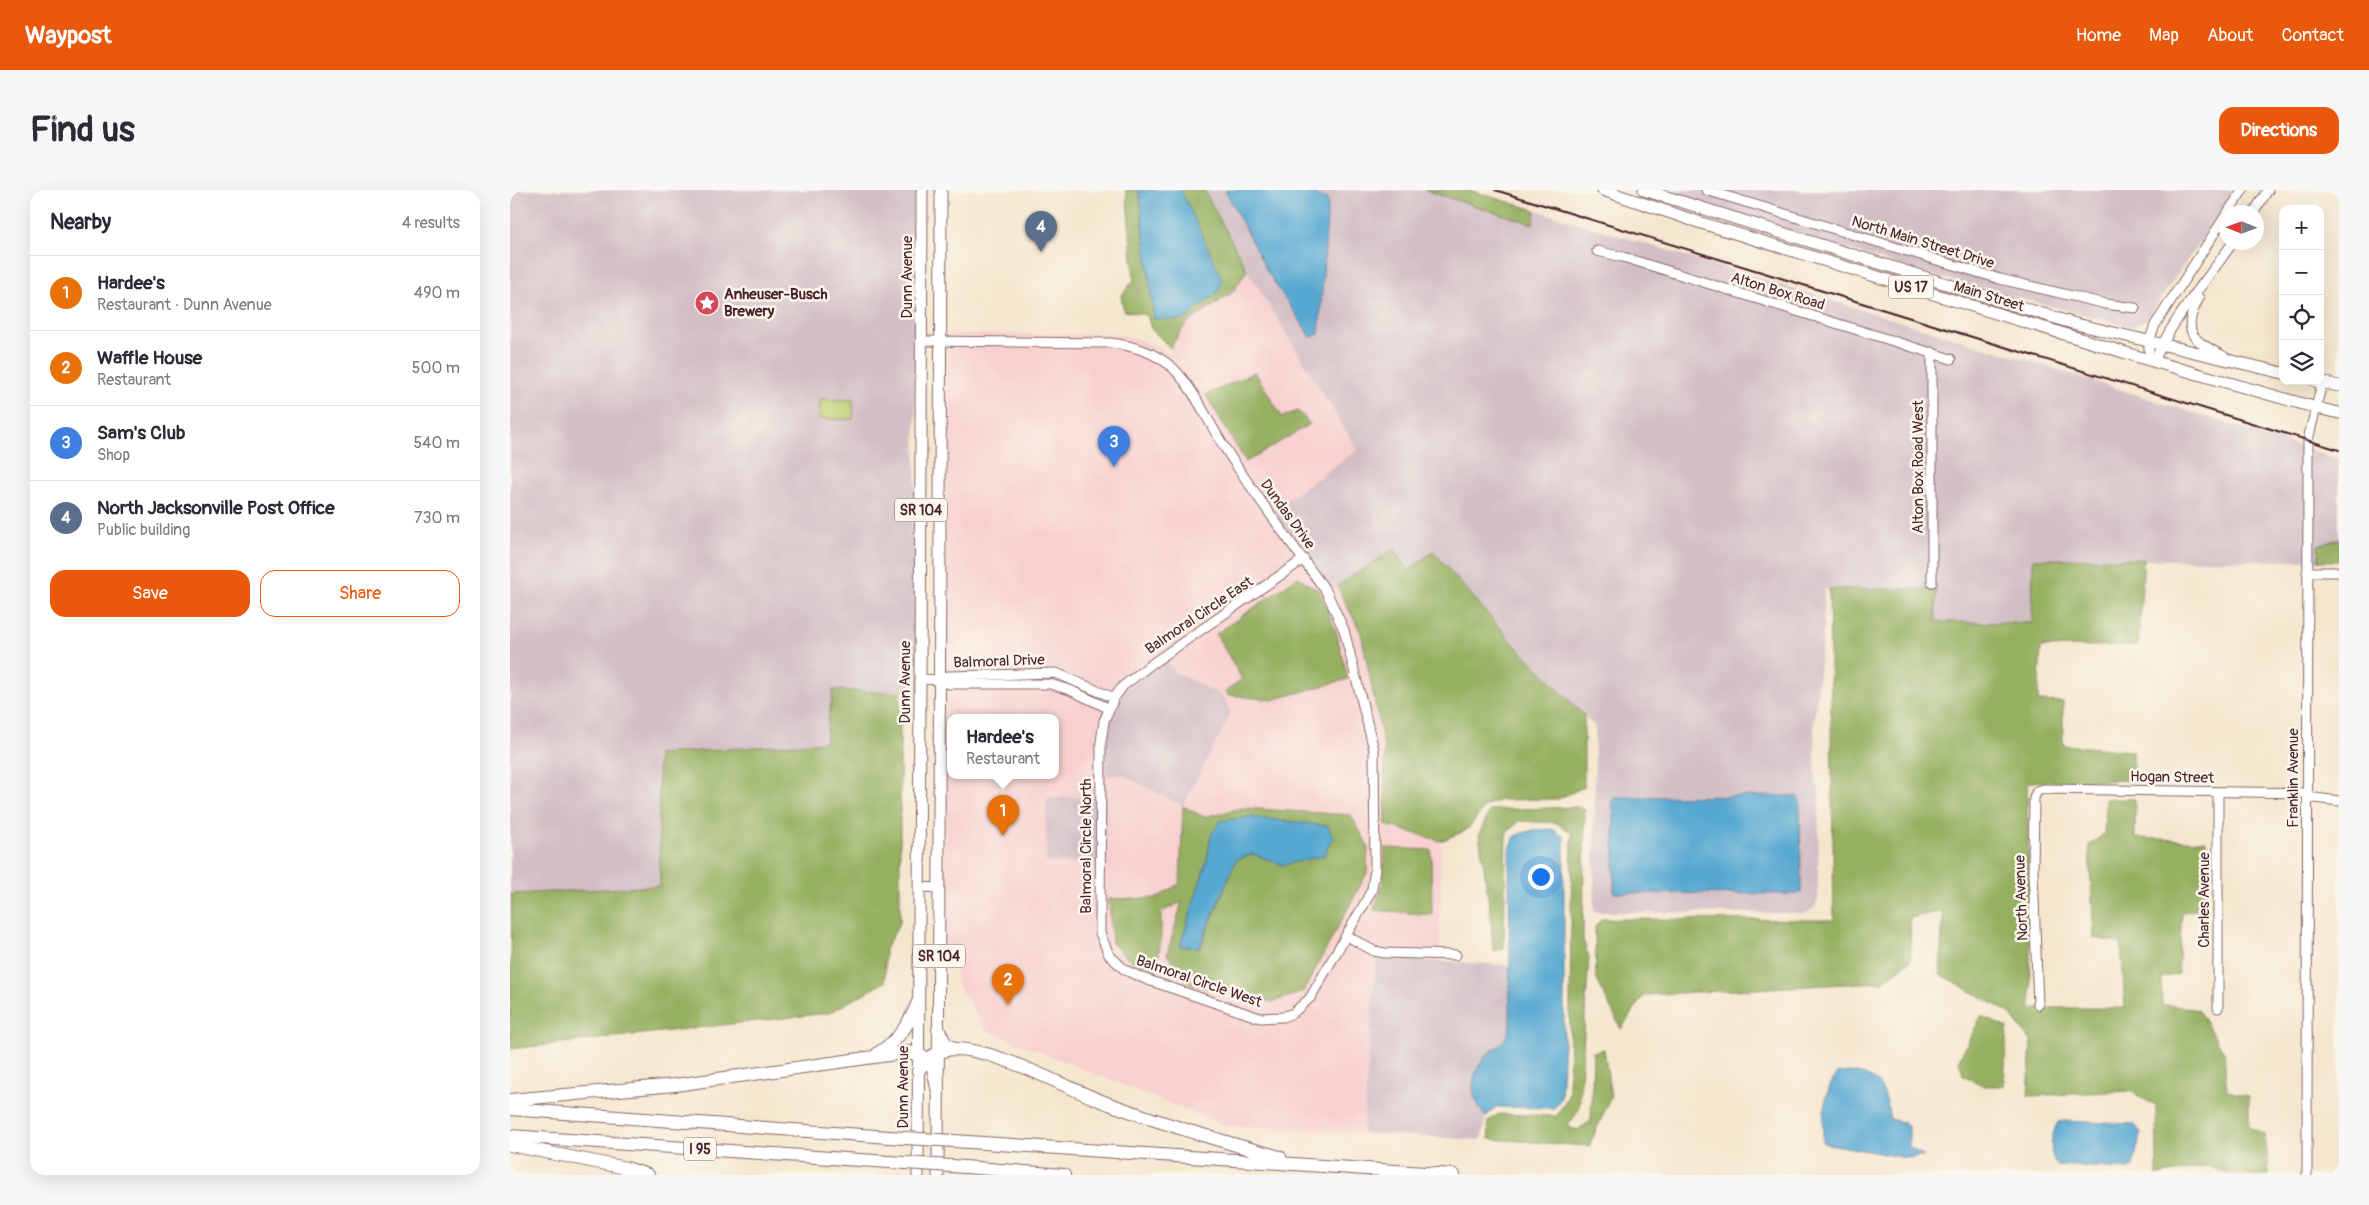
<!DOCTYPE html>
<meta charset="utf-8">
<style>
:root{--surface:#fff;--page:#f7f7f7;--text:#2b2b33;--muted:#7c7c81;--line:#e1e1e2;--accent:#ea580c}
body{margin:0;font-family:Pangolin,sans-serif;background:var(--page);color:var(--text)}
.controls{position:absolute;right:15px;top:15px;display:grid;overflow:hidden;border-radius:10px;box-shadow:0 5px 20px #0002}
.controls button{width:45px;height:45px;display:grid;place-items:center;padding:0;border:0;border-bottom:1px solid var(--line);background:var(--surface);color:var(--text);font:25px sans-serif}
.compass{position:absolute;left:1709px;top:15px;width:45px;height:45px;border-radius:50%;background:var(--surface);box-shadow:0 5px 20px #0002;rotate:271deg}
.you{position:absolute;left:1030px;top:686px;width:18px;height:18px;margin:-12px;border:4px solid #fff;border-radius:50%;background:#1a73e8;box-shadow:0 0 0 8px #1a73e833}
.badge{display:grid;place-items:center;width:32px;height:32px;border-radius:50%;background:var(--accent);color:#fff;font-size:16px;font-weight:700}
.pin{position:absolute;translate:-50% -41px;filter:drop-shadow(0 1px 2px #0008)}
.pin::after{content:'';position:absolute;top:26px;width:18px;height:15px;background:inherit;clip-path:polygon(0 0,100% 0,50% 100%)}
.popup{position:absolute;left:437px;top:524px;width:112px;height:65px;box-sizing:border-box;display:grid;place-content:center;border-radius:10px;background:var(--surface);filter:drop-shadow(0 1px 4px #0005);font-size:16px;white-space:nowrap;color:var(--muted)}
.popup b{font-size:19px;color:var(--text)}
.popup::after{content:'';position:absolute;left:50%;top:100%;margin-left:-10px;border:10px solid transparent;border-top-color:var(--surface)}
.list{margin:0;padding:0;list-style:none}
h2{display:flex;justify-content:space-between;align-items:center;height:65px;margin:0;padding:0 20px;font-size:21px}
h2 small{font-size:16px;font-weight:400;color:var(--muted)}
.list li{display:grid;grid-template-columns:32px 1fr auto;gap:15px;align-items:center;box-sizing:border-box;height:75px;padding:0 20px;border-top:1px solid var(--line)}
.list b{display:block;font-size:19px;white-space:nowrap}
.list p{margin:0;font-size:16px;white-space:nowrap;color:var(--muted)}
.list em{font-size:16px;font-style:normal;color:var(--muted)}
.actions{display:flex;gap:10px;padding:15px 20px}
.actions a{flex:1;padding:11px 0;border:1px solid var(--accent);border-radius:15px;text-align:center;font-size:18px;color:var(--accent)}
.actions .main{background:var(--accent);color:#fff}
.icon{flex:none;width:28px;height:28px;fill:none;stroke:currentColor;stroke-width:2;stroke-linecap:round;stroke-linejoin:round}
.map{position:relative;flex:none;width:1829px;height:985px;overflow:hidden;border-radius:15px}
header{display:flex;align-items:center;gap:30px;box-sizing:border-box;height:70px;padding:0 25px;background:var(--accent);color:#fff}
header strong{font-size:24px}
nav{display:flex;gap:28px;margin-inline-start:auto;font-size:18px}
.intro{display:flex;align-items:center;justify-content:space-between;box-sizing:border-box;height:120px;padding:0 30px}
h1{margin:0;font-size:35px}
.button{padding:12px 22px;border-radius:15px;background:var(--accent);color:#fff;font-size:18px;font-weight:700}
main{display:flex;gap:30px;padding:0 30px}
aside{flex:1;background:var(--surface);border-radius:15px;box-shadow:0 5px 20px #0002}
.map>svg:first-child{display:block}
.built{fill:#f7d0cf;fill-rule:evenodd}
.industrial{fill:#d2bec5}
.green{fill:#bdcd70;stroke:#84764e}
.forest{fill:#96b062;stroke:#706846;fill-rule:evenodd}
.water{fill:#56a8d1;stroke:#50647e}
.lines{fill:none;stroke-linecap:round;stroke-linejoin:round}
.minor-casing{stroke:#866564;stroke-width:11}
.major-casing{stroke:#866564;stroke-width:13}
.highway-casing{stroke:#866564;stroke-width:14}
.minor{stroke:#fff;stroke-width:9}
.major{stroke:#fff;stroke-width:11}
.highway{stroke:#fff;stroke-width:12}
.rail{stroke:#4a1f2b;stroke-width:2}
.highway-bridge-casing{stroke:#866564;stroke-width:14;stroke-linecap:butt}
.highway-bridge{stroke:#fff;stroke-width:12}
.labels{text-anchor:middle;stroke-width:5;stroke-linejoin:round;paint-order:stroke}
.shield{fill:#fbf7ec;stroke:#7f6065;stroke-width:1}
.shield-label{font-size:14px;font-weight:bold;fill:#4a1f2b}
.street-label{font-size:15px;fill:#4a1f2b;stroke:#fbf7ec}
.poi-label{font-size:15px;font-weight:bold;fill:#4a1f2b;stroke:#fbf7ec;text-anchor:start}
</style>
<header>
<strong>Waypost</strong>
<nav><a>Home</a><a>Map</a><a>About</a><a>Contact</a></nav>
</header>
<div class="intro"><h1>Find us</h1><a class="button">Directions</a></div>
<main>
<aside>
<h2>Nearby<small>4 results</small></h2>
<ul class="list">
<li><span class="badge" style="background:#e8710a">1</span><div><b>Hardee's</b><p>Restaurant · Dunn Avenue</p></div><em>490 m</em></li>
<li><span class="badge" style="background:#e8710a">2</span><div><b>Waffle House</b><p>Restaurant</p></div><em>500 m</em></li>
<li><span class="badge" style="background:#3f7fe0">3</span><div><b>Sam's Club</b><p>Shop</p></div><em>540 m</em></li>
<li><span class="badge" style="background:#5c6f8a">4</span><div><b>North Jacksonville Post Office</b><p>Public building</p></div><em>730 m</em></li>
</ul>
<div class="actions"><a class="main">Save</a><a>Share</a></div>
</aside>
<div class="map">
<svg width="1829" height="985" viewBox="0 0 1829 985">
<rect width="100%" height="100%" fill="#fbf7ec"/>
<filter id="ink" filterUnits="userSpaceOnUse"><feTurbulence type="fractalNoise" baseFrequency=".02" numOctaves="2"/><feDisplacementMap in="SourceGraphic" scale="10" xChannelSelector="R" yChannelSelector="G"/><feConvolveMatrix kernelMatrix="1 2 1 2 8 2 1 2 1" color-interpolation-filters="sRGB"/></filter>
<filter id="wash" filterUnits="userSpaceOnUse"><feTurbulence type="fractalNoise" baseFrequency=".0096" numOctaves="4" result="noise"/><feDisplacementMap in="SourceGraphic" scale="20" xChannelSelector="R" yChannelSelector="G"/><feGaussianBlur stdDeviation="1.12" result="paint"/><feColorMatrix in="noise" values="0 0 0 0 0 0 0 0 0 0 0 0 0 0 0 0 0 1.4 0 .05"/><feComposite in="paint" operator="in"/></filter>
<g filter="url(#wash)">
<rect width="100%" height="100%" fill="#f5e7cf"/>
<!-- built -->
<path class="built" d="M 737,80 L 848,260 L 809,400 L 827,396 L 851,443 L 874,557 L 876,634 L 931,651 L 930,770 L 866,767 L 853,943 L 716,936 L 476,840 L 446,792 L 446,769 L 434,768 L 436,144 L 602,144 L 628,149 L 658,163 L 676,134 L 723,102 ZM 664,482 L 713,506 L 673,616 L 612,585 ZM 440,527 L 546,527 L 546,585 L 440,585 ZM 673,616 L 694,627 L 732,618 L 657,765 L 672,712 L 651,722 L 651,752 L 599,710 L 648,708 L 670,693 ZM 875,658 L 921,725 L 865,720 L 873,692 Z"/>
<!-- industrial -->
<g class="industrial">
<path d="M 0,0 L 406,0 L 405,505 L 390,503 L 323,500 L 315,552 L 148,564 L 150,696 L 2,704 L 0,733 Z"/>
<path d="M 694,0 L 914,0 L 1023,34 L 1025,20 L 1523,172 L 1829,269 L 1829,349 L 1809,355 L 1809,371 L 1524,369 L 1522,433 L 1426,432 L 1426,399 L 1314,399 L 1313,443 L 1304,534 L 1306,595 L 1309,598 L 1308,710 L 1304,718 L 1296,723 L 1084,722 L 1085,537 L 1001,451 L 923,361 L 899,380 L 884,359 L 827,396 L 809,401 L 762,320 L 848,260 L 737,80 Z"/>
<path d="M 1146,0 L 1725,0 L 1637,129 L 1622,137 L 1417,84 Z"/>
<path d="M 656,470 L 664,482 L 713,506 L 721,523 L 673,616 L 612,585 L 596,586 L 597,545 L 602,522 L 616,499 Z"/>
<path d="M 596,607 L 595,673 L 536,672 L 537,608 Z"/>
<path d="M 866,766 L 880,769 L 999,775 L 1000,836 L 997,850 L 972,871 L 965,914 L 976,927 L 971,950 L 853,943 Z"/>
</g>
<!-- green -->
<path class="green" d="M 310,209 L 343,210 L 343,229 L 309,229 Z"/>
<!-- forest -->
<g class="forest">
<path d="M 616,0 L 629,0 L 644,129 L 679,21 L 671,0 L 694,0 L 737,80 L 723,102 L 676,134 L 660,158 L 641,139 L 637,125 L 614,121 L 611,106 L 624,90 Z"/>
<path d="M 914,0 L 959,0 L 1025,20 L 1023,34 Z"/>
<path d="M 745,182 L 772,227 L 788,221 L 800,234 L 736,272 L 696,205 Z"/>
<path d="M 1829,349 L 1829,371 L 1809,371 L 1808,355 Z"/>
<path d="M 884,359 L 899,380 L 923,361 L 1001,451 L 1074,525 L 1074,597 L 1048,609 L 991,610 L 975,616 L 957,640 L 931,651 L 876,635 L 874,557 L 851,443 L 827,396 Z"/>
<path d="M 1523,369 L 1634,369 L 1628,455 L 1531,457 L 1528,511 L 1553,512 L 1553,555 L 1623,561 L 1623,590 L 1517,592 L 1521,818 L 1615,818 L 1611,753 L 1584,748 L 1579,655 L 1594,644 L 1596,609 L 1625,609 L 1625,648 L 1696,651 L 1694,719 L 1672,722 L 1668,784 L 1651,788 L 1652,814 L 1688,820 L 1714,862 L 1717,901 L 1739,906 L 1739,937 L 1755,944 L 1759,985 L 1719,985 L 1700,976 L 1647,985 L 1646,916 L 1620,901 L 1518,906 L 1521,851 L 1498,822 L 1430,784 L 1433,721 L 1400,728 L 1401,770 L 1372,792 L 1134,805 L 1111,839 L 1086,788 L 1085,737 L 1092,729 L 1324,730 L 1319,399 L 1426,399 L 1426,432 L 1522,433 Z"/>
<path d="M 788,387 L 809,401 L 826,441 L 838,489 L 762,510 L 718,505 L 716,501 L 732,489 L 706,444 Z"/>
<path d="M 323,500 L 390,503 L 390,733 L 375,759 L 375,792 L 319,823 L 0,859 L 2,704 L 150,696 L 148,564 L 315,552 Z"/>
<path d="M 673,616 L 694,627 L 732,618 L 841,625 L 858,656 L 857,683 L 793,802 L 762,812 L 679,794 L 657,765 L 672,712 L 651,722 L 651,752 L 645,779 L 620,770 L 602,753 L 599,709 L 647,708 L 670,693 ZM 701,646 L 773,675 L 743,664 L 726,670 L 690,758 L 670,756 L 697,670 Z"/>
<path d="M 1067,617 L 1075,620 L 1073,750 L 1079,767 L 1069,920 L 1057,937 L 1068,940 L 1081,930 L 1083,862 L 1094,859 L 1101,907 L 1079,956 L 979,949 L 978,931 L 989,924 L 1047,926 L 1059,904 L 1062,643 L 1047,633 L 1009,631 L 996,644 L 994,759 L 983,761 L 981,728 L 969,644 L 980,620 Z"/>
<path d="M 875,658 L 921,660 L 922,725 L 864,720 L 873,692 Z"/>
<path d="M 1471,826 L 1497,838 L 1494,896 L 1474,896 L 1453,885 L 1449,870 Z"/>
</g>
<!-- water -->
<g class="water">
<path d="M 629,0 L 671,0 L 712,89 L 709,101 L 674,130 L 644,129 Z"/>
<path d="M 715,0 L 790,0 L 816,8 L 818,13 L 809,144 L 801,147 L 758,83 Z"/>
<path d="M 1287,606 L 1290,612 L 1291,702 L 1287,704 L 1104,703 L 1104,622 L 1101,613 L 1104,607 Z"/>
<path d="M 740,627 L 818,636 L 823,648 L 813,666 L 773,675 L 743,664 L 726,670 L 689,758 L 670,756 L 697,670 L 701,646 L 710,631 Z"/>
<path d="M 1042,639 L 1054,647 L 1054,853 L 1051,908 L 1044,918 L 985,917 L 976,927 C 961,910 958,891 972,871 C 983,855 994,860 1000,836 L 999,660 L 1006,645 L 1023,640 Z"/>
<path d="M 1339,882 C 1372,885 1375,900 1380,929 L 1394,932 L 1399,937 L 1399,957 L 1414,966 L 1396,968 L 1313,953 C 1313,928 1312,903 1328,883 Z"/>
<path d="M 1554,931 L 1624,934 L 1631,942 L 1623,977 L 1618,979 L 1547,975 C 1538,965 1541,944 1548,932 Z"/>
</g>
</g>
<g filter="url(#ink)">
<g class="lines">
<defs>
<g id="minor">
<path d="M 1196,0 L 1490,89 L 1596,114 L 1625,118"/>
<path d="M 1718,22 L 1733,0"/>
<path d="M 1744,22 L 1758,0"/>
<path d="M 1087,61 L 1113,67 L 1441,169"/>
<path d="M 1689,108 C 1669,144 1685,151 1715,167"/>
<path d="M 411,151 L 601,153 C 624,156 645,162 663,178 C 685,200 698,232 715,258 C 746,307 782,354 816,401 L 834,440 L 864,560 L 865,680 L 862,699 L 856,711 L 800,808 L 783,823 L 773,827 L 750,828 L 635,789 L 615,780 L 599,765 L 590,743 L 591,552 L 594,531 L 604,508 L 613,496 L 643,473 L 794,369"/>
<path d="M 1422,162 L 1422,392"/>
<path d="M 1639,170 L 1639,152 L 1645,135 L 1716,25"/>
<path d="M 1644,172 C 1662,128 1697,91 1723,52"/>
<path d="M 1797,382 L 1829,382"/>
<path d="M 410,489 L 430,490 L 439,494 L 540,494 L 560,500 L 598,518"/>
<path d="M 430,490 L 438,486 L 546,483 L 604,508"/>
<path d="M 1708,602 L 1708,818"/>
<path d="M 1797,607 L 1829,611"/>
<path d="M 410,697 L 429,698"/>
<path d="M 837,746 L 864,761 L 875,763 L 946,765"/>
<path d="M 1528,815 L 1523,682 L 1524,608 L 1527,601 L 1534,599 L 1797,603"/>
<path d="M 1797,985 L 1798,250 L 1812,193"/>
</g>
<g id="major">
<path d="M 1093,0 L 1185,31 L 1639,170 L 1807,218 L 1829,223"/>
<path d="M 1134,0 L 1562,133 L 1773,183"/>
<path d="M 1805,191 L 1829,196"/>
<path d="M 408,985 L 412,0"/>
<path d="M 428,985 L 431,0"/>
</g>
<g id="highway">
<path d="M 428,839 L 436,854 L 445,859"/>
<path d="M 368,863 C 389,850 399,834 408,812"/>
<path d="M 408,881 C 417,868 427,860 445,859 C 489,859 558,900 602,915 C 657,935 713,952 770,967"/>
<path d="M 0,910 L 165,895 L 399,862 L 417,868 L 423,879 L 428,902"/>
<path d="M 0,919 L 379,947"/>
<path d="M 0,946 L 379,972"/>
<path d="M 444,951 L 944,985"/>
<path d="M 0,955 L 116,978 L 138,985"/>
<path d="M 442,976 L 554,985"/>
</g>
</defs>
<!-- minor casing -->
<use href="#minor" class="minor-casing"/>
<!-- major casing -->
<use href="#major" class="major-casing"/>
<!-- highway casing -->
<use href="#highway" class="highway-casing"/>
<!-- minor -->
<use href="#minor" class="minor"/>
<!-- major -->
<use href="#major" class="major"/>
<!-- highway -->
<use href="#highway" class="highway"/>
<!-- rail -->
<path class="rail" d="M 985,0 L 1829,260"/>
<defs>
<g id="highway-bridge">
<path d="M 379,947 L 444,951"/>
<path d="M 379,972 L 442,976"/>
</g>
</defs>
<!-- highway-bridge casing -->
<use href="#highway-bridge" class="highway-bridge-casing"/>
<!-- highway-bridge -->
<use href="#highway-bridge" class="highway-bridge"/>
</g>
</g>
<!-- icons -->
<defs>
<symbol id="sight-disc" viewBox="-11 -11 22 22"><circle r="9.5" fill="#d1495b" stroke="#fbf7ec"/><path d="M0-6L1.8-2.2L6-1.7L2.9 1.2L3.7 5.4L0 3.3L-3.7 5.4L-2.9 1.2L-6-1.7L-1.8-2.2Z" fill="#fff"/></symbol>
</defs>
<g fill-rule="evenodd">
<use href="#sight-disc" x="183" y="99" width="28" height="28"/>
</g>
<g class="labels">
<!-- shield labels -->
<g class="shield">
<rect x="1378.5" y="85.5" width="45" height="23" rx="4"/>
<rect x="385" y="308.5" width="52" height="23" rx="4"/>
<rect x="403" y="754.5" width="52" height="23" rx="4"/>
<rect x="174" y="947.5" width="32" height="23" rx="4"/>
</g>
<g class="shield-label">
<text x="1401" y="102">US 17</text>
<text x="411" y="325">SR 104</text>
<text x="429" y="771">SR 104</text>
<text x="190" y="964">I 95</text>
</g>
<!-- street labels -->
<g class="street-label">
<text transform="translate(1413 52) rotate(17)" y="5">North Main Street Drive</text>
<text transform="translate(397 87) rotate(-90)" y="5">Dunn Avenue</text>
<text transform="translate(1268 101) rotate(17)" y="5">Alton Box Road</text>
<text transform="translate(1479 106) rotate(17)" y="5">Main Street</text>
<text transform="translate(1408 277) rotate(-90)" y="5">Alton Box Road West</text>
<text transform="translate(778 324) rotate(54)" y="5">Dundas Drive</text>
<text transform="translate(689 425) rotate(-34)" y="5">Balmoral Circle East</text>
<text transform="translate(489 471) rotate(-2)" y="5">Balmoral Drive</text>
<text transform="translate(395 492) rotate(-90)" y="5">Dunn Avenue</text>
<text transform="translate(1662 587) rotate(1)" y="5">Hogan Street</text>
<text transform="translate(1783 588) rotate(-90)" y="5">Franklin Avenue</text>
<text transform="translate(576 656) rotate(-90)" y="5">Balmoral Circle North</text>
<text transform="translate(1511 708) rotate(-92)" y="5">North Avenue</text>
<text transform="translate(1694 710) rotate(-90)" y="5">Charles Avenue</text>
<text transform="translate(689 791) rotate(19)" y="5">Balmoral Circle West</text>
<text transform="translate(393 897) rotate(-90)" y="5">Dunn Avenue</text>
</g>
<!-- poi labels -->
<g class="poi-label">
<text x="214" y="109">Anheuser-Busch<tspan x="214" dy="17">Brewery</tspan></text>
</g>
</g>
</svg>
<div class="controls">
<button>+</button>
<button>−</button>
<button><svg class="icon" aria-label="locate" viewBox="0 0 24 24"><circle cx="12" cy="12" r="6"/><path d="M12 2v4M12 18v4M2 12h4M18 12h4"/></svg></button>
<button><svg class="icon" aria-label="layers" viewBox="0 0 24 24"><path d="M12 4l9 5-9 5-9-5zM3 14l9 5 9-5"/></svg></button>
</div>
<svg class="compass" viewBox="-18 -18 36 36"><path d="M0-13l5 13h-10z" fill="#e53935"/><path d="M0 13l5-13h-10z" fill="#7c7c81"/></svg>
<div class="you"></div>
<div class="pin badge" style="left:493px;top:646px;background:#e8710a">1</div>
<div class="popup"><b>Hardee's</b>Restaurant</div>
<div class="pin badge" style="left:498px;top:815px;background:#e8710a">2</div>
<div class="pin badge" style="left:604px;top:277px;background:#3f7fe0">3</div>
<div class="pin badge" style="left:531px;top:62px;background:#5c6f8a">4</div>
</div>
</main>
